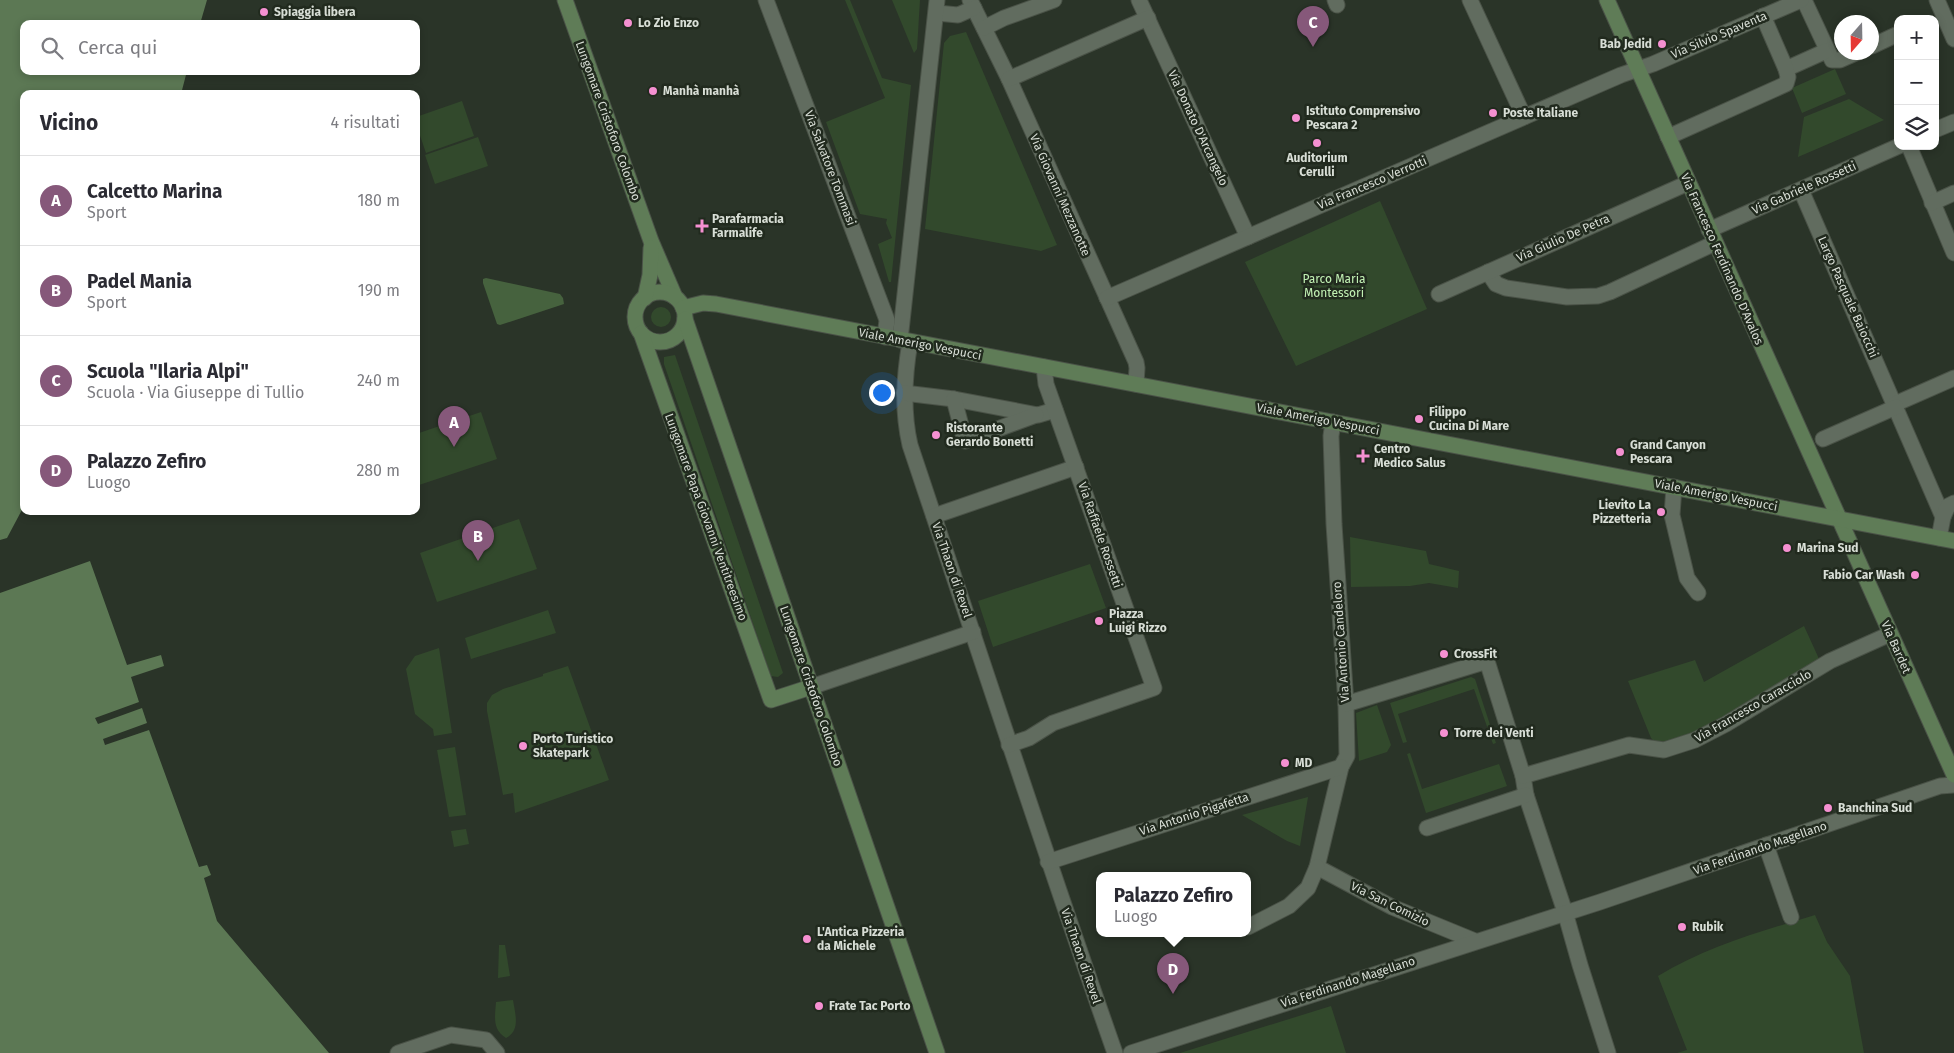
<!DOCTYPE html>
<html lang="it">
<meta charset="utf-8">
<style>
:root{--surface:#fff;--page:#f2f2f3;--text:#2b2b33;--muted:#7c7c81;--line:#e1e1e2;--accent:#86587a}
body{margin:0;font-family:"Fira Sans",sans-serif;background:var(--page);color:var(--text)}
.controls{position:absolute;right:15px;top:15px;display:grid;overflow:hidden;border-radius:10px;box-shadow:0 2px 8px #0003}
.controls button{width:45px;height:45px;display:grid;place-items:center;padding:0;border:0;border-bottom:1px solid var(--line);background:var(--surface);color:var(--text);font:25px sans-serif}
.compass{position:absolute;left:1834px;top:15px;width:45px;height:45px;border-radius:50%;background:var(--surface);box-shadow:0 2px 8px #0003;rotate:200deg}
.you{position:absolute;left:881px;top:392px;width:18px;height:18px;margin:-12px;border:4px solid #fff;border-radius:50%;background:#1a73e8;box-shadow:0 0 0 8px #1a73e833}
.badge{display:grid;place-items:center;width:32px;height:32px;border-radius:50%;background:var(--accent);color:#fff;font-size:16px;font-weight:700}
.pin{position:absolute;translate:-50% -41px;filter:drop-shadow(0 1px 2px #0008)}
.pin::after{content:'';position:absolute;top:26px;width:18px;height:15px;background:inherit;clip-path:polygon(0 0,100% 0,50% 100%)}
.popup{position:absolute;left:1096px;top:872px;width:155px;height:65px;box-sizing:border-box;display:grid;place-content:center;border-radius:10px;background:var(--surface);filter:drop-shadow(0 1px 4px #0005);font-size:16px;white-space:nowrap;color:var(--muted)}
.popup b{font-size:19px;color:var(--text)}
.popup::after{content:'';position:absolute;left:50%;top:100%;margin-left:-10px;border:10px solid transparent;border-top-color:var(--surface)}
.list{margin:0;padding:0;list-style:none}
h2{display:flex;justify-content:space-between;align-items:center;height:65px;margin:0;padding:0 20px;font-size:21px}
h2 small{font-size:16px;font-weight:400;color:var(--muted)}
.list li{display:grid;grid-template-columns:32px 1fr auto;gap:15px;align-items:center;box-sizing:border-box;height:90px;padding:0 20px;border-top:1px solid var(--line)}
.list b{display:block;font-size:19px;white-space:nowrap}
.list p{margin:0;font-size:16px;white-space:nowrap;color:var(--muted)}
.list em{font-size:16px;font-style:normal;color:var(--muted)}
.icon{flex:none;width:28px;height:28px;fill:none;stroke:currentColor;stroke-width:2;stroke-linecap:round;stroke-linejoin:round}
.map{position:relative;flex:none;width:1954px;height:1053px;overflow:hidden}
.search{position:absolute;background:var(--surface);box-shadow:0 2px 8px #0003;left:20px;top:20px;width:400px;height:55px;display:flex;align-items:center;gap:12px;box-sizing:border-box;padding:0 18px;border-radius:10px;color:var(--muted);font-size:19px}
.panel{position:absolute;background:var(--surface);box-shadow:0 2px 8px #0003;left:20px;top:90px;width:400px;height:425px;border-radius:10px}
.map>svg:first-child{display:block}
.green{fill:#32492c}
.forest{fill:#46623e}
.water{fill:#5c7854}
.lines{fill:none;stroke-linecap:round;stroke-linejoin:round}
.street-casing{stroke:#4a5247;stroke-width:17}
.secondary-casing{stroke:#4a5247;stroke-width:17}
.street{stroke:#616c5f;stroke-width:15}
.secondary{stroke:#5f7c57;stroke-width:15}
.poi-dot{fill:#f590d1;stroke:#212a1e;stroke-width:2}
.labels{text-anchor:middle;stroke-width:5;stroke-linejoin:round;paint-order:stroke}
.poi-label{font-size:12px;font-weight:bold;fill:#d8ded6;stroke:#212a1e;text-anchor:start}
.street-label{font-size:12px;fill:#d8ded6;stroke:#212a1e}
.park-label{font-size:12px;fill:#c2f1b4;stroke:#212a1e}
</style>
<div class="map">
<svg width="1954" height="1053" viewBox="0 0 1954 1053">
<rect width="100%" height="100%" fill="#2a3428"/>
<!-- green -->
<g class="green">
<path d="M 845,0 L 850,0 L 882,78 L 911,85 L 891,282 L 889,282 L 878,244 L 892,238 L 886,223 L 887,219 L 860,214 L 826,122 L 885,98 Z"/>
<path d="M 892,0 L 920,0 L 917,49 L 914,53 Z"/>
<path d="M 966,32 L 1057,245 L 1041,251 L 925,229 L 944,43 L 950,36 Z"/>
<path d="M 1835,69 L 1846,94 L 1802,113 L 1792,88 Z"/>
<path d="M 1849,99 L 1884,120 L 1798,157 L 1804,117 Z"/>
<path d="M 462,101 L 474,136 L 426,153 L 416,124 L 416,117 Z"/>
<path d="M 478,137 L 488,166 L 435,184 L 425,155 Z"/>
<path d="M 1380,201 L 1427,309 L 1296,366 L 1245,262 Z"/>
<circle cx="661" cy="317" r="10"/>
<path d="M 675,355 L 783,673 L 778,677 L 771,676 L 664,364 L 664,357 Z"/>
<path d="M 481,412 L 497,459 L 416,486 L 416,434 Z"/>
<path d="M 519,519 L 537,569 L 437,602 L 420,553 Z"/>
<path d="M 1350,537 L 1426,551 L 1429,564 L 1459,571 L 1458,588 L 1429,583 L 1410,586 L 1351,587 Z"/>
<path d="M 1090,564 L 1106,608 L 993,647 L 978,601 Z"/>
<path d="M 548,610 L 556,633 L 471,659 L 465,638 Z"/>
<path d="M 1804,626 L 1820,661 L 1700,732 L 1671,743 L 1655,742 L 1651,738 L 1628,681 L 1695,660 L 1704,682 Z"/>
<path d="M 439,648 L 452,733 L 434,736 L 433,729 L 415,714 L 406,669 L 415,656 Z"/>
<path d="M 568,666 L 609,780 L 515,813 L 513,793 L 503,795 L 487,711 L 487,703 L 492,695 L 503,689 L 543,676 L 543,674 Z"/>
<path d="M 1471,677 L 1475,679 L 1496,743 L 1493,744 L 1474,689 L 1398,714 L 1407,742 L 1403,743 L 1390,703 Z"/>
<path d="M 1377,705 L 1391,745 L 1387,752 L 1359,761 L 1356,713 Z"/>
<path d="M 455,747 L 466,815 L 449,817 L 437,750 Z"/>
<path d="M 1410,753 L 1422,789 L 1499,764 L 1507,786 L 1426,813 L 1407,754 Z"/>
<path d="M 1308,797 L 1300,846 L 1287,841 L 1242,815 Z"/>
<path d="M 466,829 L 469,844 L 454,847 L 451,831 Z"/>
<path d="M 1815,915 L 1827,942 L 1850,976 L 1864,1053 L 1677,1053 L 1687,1050 L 1658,976 C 1708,946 1759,932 1815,915 Z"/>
<path d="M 499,945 L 505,945 L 510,976 L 498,978 Z"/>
<path d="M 513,1000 C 515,1013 521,1031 506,1038 C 492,1029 495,1017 496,1002 Z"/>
<path d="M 1331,1006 L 1346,1053 L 1180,1053 Z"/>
</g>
<!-- forest -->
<path class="forest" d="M 486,278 L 560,294 L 563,298 L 564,304 L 500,325 L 497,324 L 483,283 L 483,279 Z"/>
<!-- water -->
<g class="water">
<path d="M 0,0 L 207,0 L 200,24 L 24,24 L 24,71 L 187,71 L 181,94 L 24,94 L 24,506 L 7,538 L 0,540 Z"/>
<path d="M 90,561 L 127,665 L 161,655 L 164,666 L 131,677 L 139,702 L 95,718 L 98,724 L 142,708 L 147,723 L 103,739 L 105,745 L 149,730 L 199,867 L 207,865 L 211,875 L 204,878 L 217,921 L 329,1053 L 0,1053 L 0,593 Z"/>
</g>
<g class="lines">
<defs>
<g id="street">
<path d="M 766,0 L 887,320 L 885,337"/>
<path d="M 970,0 L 1009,79 L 1136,362 L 1137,368 L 1136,384"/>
<path d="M 1139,0 L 1248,237"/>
<path d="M 1335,0 L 1337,5"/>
<path d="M 1470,0 L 1524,117"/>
<path d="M 1804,0 L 1832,60 L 1840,60 L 1858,52"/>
<path d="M 1937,0 L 1954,39"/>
<path d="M 937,13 L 958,15 L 974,8"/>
<path d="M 984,28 L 1004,18 L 1054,0"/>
<path d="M 1872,46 L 1898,34"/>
<path d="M 1786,69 L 1826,51"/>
<path d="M 1009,79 L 1148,18"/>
<path d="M 1935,130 L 1954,122"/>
<path d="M 1668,137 L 1786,84 L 1788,77 L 1786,69 L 1763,16"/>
<path d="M 1909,146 L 1954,253"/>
<path d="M 1801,190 L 1943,517"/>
<path d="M 1932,203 L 1954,193"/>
<path d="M 1709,230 L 1899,146"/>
<path d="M 1488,272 L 1496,284 L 1506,288 L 1567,297 L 1598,296 L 1610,292 L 1715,243"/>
<path d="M 1439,294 L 1688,183"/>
<path d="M 1107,298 L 1621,75 L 1653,64 L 1801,0"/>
<path d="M 900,340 L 937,0"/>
<path d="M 910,342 C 904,377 902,410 910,445 C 978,648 1044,851 1115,1053"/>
<path d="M 904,393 L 954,399 L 1038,415 L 1055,410"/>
<path d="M 954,399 L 965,441 L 1036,415"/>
<path d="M 1895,404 L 1954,378"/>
<path d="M 1333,422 L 1331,436 L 1334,524 L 1346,704 L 1347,756 L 1341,767 L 1317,867 L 1392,907 L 1475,941"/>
<path d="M 1823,439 L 1896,407"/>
<path d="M 1674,487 L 1672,515 L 1687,578 L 1698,593"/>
<path d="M 934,516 L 1076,467"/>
<path d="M 1939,538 L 1943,517 L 1948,506 L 1954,503"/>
<path d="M 811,687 L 973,632"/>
<path d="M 1346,704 L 1487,661 L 1523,776 L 1526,795 L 1565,912 L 1580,965 L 1608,1053"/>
<path d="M 1009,745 L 1029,738 L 1053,723 L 1154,688 L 1046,384 L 1044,367"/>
<path d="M 1523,776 L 1629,745 L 1664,750 L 1695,740 L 1726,724 L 1830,661 L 1890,634"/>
<path d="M 1427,828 L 1526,795"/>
<path d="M 1766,845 L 1791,917"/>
<path d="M 1048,862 L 1341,767"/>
<path d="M 1248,927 L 1289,906 L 1308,888 L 1317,867"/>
<path d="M 398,1053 L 451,1035 L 486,1040 L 497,1053"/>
<path d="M 1131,1053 L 1600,902 L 1940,786 L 1954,785"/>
</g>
<g id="secondary">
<path d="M 565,0 L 651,241 L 675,297"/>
<path d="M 1607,0 L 1954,775"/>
<circle cx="660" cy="317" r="25"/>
<path d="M 645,298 L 650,275 L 651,248"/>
<path d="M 683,308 L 703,303 L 716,304 L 1954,541"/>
<path d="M 685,319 L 937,1053"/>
<path d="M 641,333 L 771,700 L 811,687"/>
</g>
</defs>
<!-- street casing -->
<use href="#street" class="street-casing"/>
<!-- secondary casing -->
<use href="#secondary" class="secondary-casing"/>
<!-- street -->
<use href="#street" class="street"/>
<!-- secondary -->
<use href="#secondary" class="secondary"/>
</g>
<!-- markers -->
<g class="poi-dot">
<circle cx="264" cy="12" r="5"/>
<circle cx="628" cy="23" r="5"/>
<circle cx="1662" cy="44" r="5"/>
<circle cx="653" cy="91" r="5"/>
<circle cx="1493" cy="113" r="5"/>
<circle cx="1296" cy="118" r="5"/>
<circle cx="1317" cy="143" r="5"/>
<path d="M699.5 218.5h5v5h5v5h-5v5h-5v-5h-5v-5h5z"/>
<circle cx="1419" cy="419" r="5"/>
<circle cx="936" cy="435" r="5"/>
<circle cx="1620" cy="452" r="5"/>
<path d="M1360.5 448.5h5v5h5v5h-5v5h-5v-5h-5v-5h5z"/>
<circle cx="1661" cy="512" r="5"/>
<circle cx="1787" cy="548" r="5"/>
<circle cx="1915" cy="575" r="5"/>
<circle cx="1099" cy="621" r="5"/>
<circle cx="1444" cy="654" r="5"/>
<circle cx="1444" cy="733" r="5"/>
<circle cx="523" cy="746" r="5"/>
<circle cx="1285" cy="763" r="5"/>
<circle cx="1828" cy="808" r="5"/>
<circle cx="1682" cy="927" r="5"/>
<circle cx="807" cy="939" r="5"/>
<circle cx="819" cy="1006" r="5"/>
</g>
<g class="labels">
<!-- poi labels -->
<g class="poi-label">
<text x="274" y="16">Spiaggia libera</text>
<text x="638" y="27">Lo Zio Enzo</text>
<text x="1652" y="48" text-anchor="end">Bab Jedid</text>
<text x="663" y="95">Manhà manhà</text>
<text x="1306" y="115">Istituto Comprensivo<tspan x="1306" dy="14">Pescara 2</tspan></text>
<text x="1503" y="117">Poste Italiane</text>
<text x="1317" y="162" text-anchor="middle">Auditorium<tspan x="1317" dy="14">Cerulli</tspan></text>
<text x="712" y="223">Parafarmacia<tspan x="712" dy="14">Farmalife</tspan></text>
<text x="1429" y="416">Filippo<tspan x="1429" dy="14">Cucina Di Mare</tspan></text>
<text x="946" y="432">Ristorante<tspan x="946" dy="14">Gerardo Bonetti</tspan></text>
<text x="1630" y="449">Grand Canyon<tspan x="1630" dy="14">Pescara</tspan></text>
<text x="1374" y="453">Centro<tspan x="1374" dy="14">Medico Salus</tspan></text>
<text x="1651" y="509" text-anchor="end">Lievito La<tspan x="1651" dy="14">Pizzetteria</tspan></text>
<text x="1797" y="552">Marina Sud</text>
<text x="1905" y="579" text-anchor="end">Fabio Car Wash</text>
<text x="1109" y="618">Piazza<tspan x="1109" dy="14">Luigi Rizzo</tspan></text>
<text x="1454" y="658">CrossFit</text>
<text x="1454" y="737">Torre dei Venti</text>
<text x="533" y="743">Porto Turistico<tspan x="533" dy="14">Skatepark</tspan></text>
<text x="1295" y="767">MD</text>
<text x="1838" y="812">Banchina Sud</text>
<text x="1692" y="931">Rubik</text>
<text x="817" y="936">L'Antica Pizzeria<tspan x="817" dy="14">da Michele</tspan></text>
<text x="829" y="1010">Frate Tac Porto</text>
</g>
<!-- street labels -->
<g class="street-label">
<text transform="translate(1719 35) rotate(-23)" y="4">Via Silvio Spaventa</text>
<text transform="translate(608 121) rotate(70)" y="4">Lungomare Cristoforo Colombo</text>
<text transform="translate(1198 128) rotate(65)" y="4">Via Donato D'Arcangelo</text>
<text transform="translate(830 168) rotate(69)" y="4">Via Salvatore Tommasi</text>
<text transform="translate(1372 183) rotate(-23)" y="4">Via Francesco Verrotti</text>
<text transform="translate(1804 188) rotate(-24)" y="4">Via Gabriele Rossetti</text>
<text transform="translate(1060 195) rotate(66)" y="4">Via Giovanni Mezzanotte</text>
<text transform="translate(1563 238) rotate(-24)" y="4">Via Giulio De Petra</text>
<text transform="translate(1722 259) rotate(66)" y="4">Via Francesco Ferdinando D'Avalos</text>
<text transform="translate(1848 297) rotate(66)" y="4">Largo Pasquale Baiocchi</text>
<text transform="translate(920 344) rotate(11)" y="4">Viale Amerigo Vespucci</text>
<text transform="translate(1318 419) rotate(11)" y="4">Viale Amerigo Vespucci</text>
<text transform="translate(1716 495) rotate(11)" y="4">Viale Amerigo Vespucci</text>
<text transform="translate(706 517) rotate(70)" y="4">Lungomare Papa Giovanni Ventitreesimo</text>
<text transform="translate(1100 535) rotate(71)" y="4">Via Raffaele Rossetti</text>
<text transform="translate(952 570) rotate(71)" y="4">Via Thaon di Revel</text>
<text transform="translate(1341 642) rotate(-94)" y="4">Via Antonio Candeloro</text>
<text transform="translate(1896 647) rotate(66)" y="4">Via Bardet</text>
<text transform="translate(811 686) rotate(71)" y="4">Lungomare Cristoforo Colombo</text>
<text transform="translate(1753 706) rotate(-30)" y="4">Via Francesco Caracciolo</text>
<text transform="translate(1194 814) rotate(-18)" y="4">Via Antonio Pigafetta</text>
<text transform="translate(1760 848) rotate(-19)" y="4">Via Ferdinando Magellano</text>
<text transform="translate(1390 904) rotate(26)" y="4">Via San Comizio</text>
<text transform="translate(1081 956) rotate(71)" y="4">Via Thaon di Revel</text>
<text transform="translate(1348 982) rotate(-18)" y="4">Via Ferdinando Magellano</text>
</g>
<!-- park labels -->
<g class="park-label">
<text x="1334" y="283">Parco Maria<tspan x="1334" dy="14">Montessori</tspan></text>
</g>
</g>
</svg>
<div class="controls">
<button>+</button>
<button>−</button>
<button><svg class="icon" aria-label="layers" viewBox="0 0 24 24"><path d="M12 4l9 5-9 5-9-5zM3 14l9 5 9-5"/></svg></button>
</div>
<svg class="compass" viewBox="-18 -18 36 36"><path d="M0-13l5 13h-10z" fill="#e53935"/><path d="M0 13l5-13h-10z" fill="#7c7c81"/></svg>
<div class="you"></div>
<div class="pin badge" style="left:454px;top:447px">A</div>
<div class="pin badge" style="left:478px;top:561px">B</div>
<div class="pin badge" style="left:1313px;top:47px">C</div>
<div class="pin badge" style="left:1173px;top:994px">D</div>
<div class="popup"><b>Palazzo Zefiro</b>Luogo</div>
<div class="search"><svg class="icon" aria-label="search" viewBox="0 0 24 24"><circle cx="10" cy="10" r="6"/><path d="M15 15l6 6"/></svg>Cerca qui</div>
<section class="panel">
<h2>Vicino<small>4 risultati</small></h2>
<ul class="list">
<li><span class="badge">A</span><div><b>Calcetto Marina</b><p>Sport</p></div><em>180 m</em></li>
<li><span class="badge">B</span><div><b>Padel Mania</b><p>Sport</p></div><em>190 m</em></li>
<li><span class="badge">C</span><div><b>Scuola &quot;Ilaria Alpi&quot;</b><p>Scuola · Via Giuseppe di Tullio</p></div><em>240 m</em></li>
<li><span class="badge">D</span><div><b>Palazzo Zefiro</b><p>Luogo</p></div><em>280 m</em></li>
</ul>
</section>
</div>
